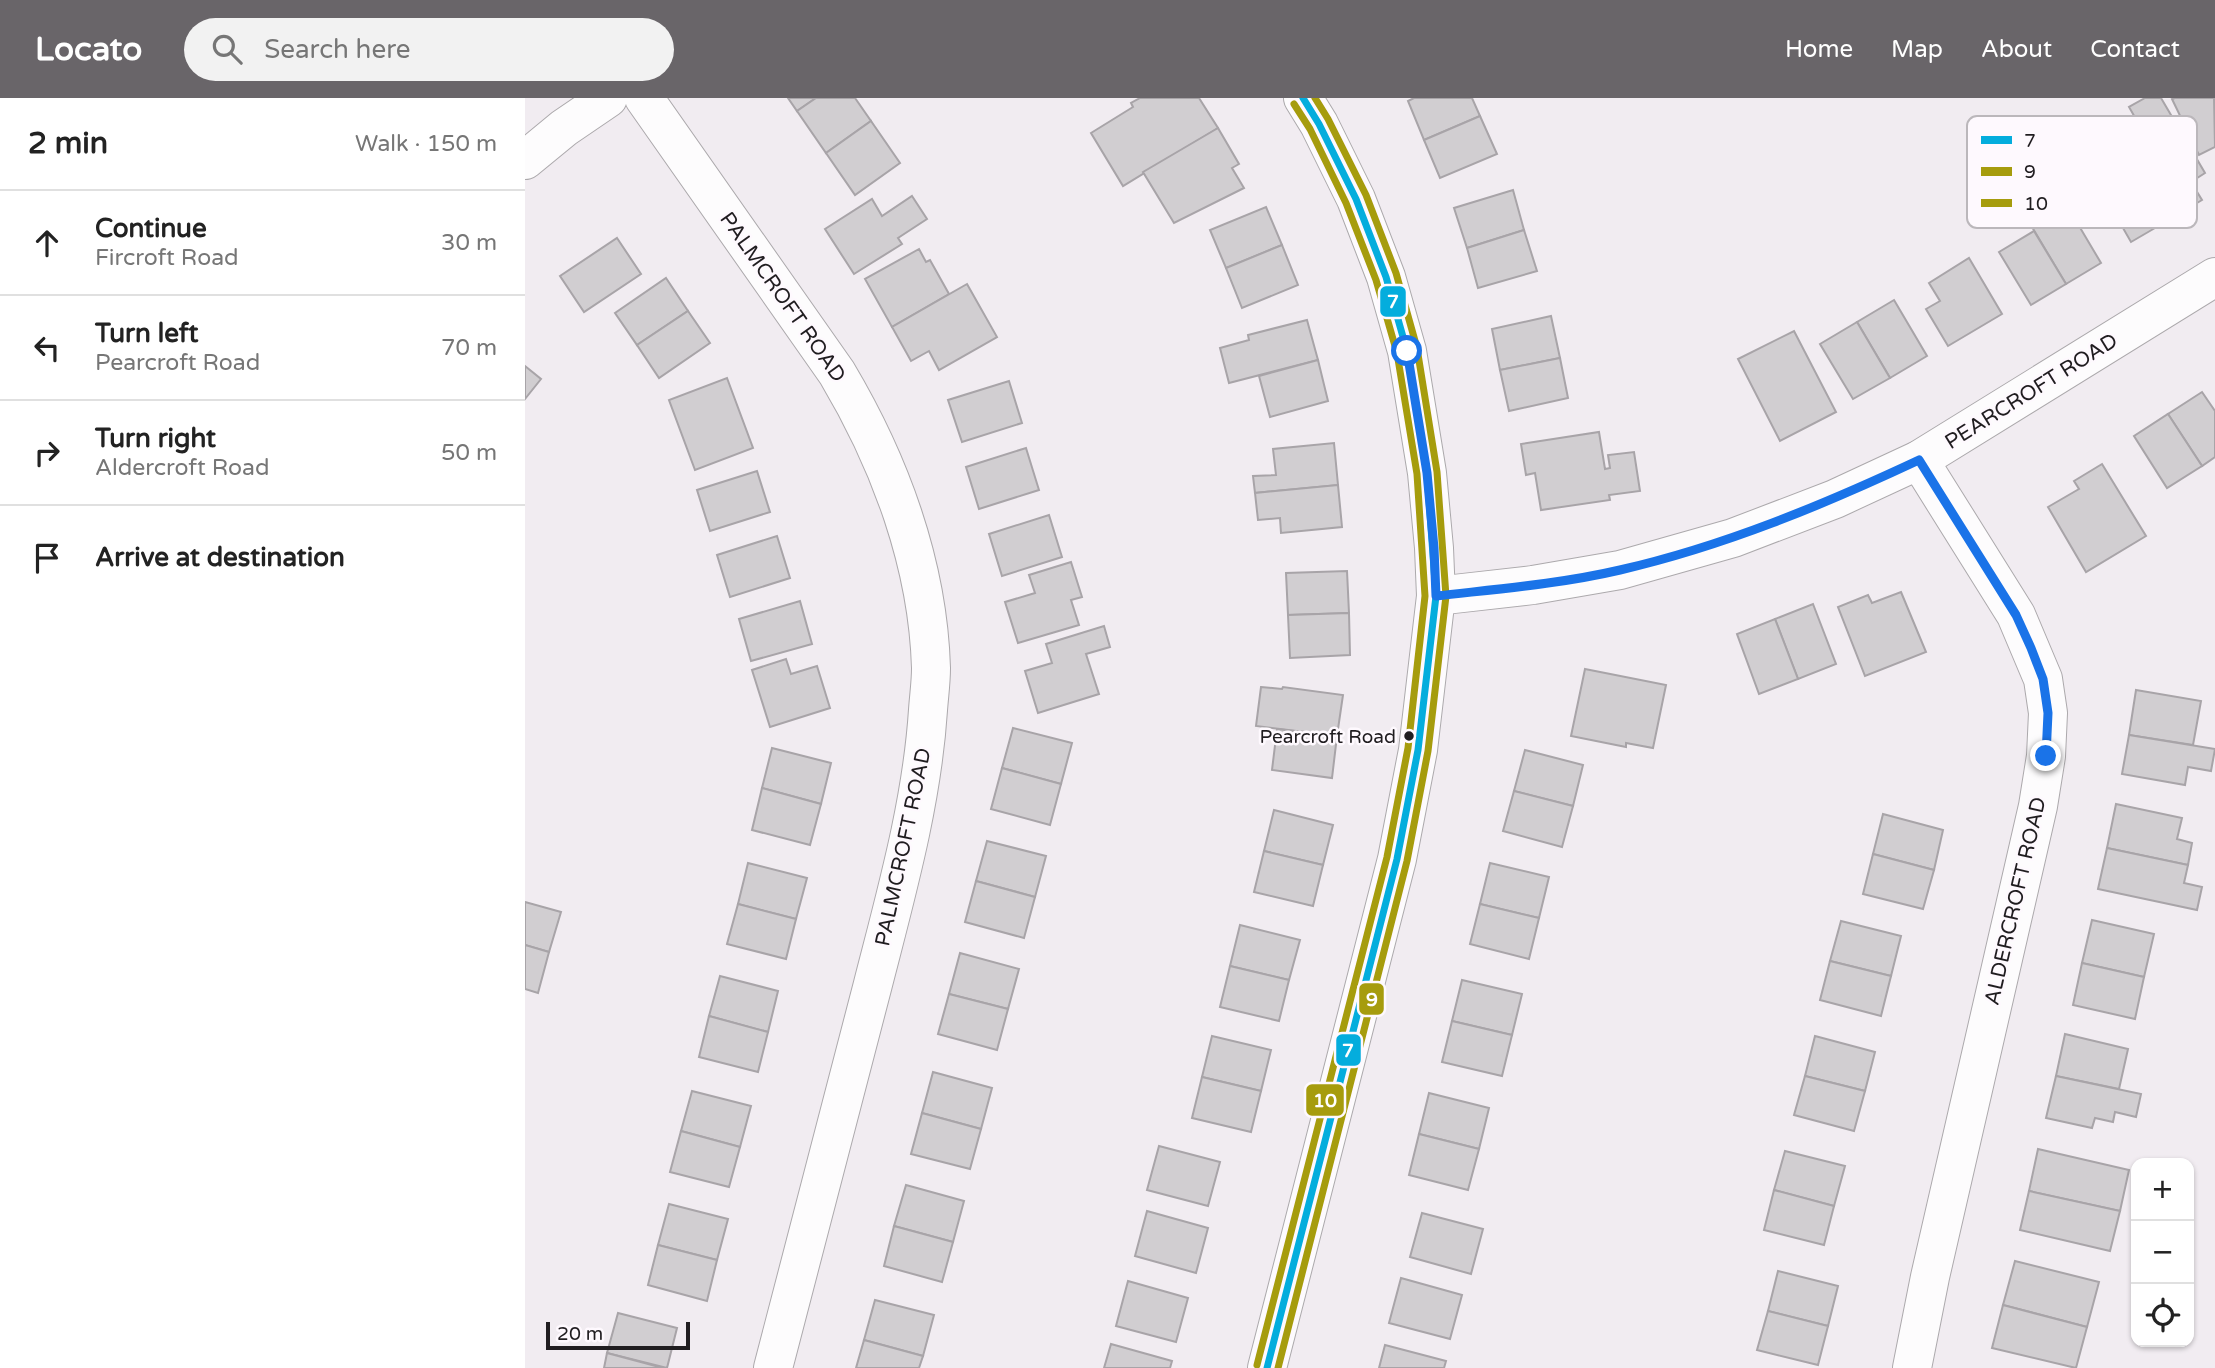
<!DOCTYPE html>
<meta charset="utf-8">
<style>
:root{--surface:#fff;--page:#f2f2f2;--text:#222;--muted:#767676;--line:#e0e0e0;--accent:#696569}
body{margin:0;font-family:"Varela Round",sans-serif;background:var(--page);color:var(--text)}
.controls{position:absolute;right:21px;bottom:21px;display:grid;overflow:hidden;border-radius:14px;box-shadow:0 2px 5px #0004}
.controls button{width:63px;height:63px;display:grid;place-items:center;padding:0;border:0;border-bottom:2px solid var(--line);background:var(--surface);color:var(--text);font:35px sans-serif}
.scale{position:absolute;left:21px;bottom:18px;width:144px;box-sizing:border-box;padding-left:7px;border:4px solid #201d20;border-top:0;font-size:19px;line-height:24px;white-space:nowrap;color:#201d20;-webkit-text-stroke:5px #fef9fe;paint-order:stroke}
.stop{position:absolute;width:21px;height:21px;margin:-16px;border:5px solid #1a73e8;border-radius:50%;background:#fff}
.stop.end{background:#1a73e8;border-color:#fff;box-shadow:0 2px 7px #0008}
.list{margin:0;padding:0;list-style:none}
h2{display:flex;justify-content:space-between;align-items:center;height:91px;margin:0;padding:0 28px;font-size:30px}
h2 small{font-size:23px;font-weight:400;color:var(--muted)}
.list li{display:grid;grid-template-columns:46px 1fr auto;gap:21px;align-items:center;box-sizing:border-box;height:105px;padding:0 28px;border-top:2px solid var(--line)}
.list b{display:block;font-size:26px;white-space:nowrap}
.list p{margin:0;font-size:23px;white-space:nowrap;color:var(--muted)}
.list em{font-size:23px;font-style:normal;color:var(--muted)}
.icon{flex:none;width:38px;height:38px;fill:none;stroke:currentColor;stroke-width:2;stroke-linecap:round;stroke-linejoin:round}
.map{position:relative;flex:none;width:1690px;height:1270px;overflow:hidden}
header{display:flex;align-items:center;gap:42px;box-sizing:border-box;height:98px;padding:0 35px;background:var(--accent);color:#fff}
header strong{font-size:33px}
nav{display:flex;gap:38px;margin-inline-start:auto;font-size:24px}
.search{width:490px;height:63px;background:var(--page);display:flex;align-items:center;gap:18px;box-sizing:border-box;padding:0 24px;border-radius:38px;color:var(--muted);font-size:26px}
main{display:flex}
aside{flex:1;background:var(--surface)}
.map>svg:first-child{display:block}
.building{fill:#d1ced1;stroke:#a8a4a8;stroke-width:2}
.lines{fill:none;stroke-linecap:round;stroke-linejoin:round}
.street-casing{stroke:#aca9ac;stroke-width:40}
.street{stroke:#fdfcfd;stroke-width:38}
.bus-1-casing{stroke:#fef9fe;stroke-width:12}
.bus-2-casing{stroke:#fef9fe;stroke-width:12}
.bus-3-casing{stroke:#fef9fe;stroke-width:12}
.bus-1{stroke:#04addd;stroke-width:7}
.bus-2{stroke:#a69c0d;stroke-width:7}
.bus-3{stroke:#a69c0d;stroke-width:7}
.route{stroke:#1a73e8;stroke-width:9}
.bus-dot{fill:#201d20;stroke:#fef9fe;stroke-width:2.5}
.labels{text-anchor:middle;stroke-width:5;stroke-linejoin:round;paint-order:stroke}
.bus-label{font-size:19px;fill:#201d20;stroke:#fef9fe;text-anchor:end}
.street-label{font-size:21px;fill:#201d20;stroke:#fef9fe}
.key{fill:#fef9fe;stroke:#bbb7bb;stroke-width:2}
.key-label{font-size:19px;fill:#201d20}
.line-badge{stroke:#fef9fe;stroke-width:2.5}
.badge-label{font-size:19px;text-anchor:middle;font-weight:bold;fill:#fff}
</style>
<header>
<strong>Locato</strong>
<div class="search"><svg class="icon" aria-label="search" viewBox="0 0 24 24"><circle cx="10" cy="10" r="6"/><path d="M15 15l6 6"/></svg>Search here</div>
<nav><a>Home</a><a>Map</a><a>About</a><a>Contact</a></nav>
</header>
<main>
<aside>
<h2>2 min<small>Walk · 150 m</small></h2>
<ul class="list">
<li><svg class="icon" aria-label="ahead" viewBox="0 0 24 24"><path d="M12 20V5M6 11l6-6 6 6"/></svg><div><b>Continue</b><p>Fircroft Road</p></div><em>30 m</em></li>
<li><svg class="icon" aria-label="left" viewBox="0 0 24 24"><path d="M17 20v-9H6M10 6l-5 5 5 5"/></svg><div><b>Turn left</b><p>Pearcroft Road</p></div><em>70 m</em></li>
<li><svg class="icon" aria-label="right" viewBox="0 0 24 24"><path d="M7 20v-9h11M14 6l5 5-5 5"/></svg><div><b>Turn right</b><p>Aldercroft Road</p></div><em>50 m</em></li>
<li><svg class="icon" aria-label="arrive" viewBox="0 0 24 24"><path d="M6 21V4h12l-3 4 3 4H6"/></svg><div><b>Arrive at destination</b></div></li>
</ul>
</aside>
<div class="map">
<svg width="1690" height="1270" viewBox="0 0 1690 1270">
<rect width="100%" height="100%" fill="#f1ecf1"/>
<!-- building -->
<g class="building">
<path d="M 263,0 L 291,0 L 272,13 Z"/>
<path d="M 291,0 L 330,0 L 346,23 L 301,55 L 272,13 Z"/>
<path d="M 615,0 L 674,0 L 693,30 L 598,88 L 566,35 L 608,9 L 606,5 Z"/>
<path d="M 889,0 L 947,0 L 955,18 L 899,42 L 883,3 Z"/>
<path d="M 1620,0 L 1636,0 L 1680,75 L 1666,84 L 1677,102 L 1642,123 L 1598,50 L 1620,37 L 1604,9 Z"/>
<path d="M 1650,0 L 1689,0 L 1690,49 L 1674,57 L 1647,1 Z"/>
<path d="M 955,18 L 972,56 L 915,80 L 899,42 Z"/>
<path d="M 346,23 L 375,65 L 330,97 L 301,55 Z"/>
<path d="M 693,30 L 714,66 L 707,70 L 719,90 L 649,125 L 618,74 Z"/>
<path d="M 1601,53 L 1642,123 L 1606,144 L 1575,90 L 1587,82 L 1577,67 Z"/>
<path d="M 988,92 L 999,132 L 942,150 L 929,110 Z"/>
<path d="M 1531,95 L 1542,112 L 1544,111 L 1576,165 L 1541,186 L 1498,114 Z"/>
<path d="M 387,98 L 402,121 L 373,140 L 377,146 L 329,176 L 300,131 L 347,101 L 357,118 Z"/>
<path d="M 741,109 L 757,147 L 701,170 L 685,132 Z"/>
<path d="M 999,132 L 1012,173 L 953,190 L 942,150 Z"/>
<path d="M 1509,133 L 1541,186 L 1506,207 L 1474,154 Z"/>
<path d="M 92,140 L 116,176 L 59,214 L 35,178 Z"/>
<path d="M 757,147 L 773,187 L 717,210 L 701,170 Z"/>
<path d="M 394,151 L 401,164 L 405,162 L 424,196 L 367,229 L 340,181 Z"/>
<path d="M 1444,160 L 1477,216 L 1423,248 L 1401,211 L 1415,203 L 1404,185 Z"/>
<path d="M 141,180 L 163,213 L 112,247 L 90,215 Z"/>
<path d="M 442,186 L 472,239 L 414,272 L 404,253 L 386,263 L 367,229 Z"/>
<path d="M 1369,202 L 1402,258 L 1365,280 L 1332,224 Z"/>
<path d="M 163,213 L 185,245 L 134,280 L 112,247 Z"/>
<path d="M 1026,218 L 1035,260 L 975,272 L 967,231 Z"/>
<path d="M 782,222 L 793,262 L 704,285 L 695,250 L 724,242 L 723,237 Z"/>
<path d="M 1332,224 L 1365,280 L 1328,301 L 1295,246 Z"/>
<path d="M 1269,233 L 1311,314 L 1255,343 L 1213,261 Z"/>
<path d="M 1035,260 L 1043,300 L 984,313 L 975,272 Z"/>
<path d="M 793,262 L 803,303 L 745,319 L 734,278 Z"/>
<path d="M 0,268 L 16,281 L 0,301 Z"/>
<path d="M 202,280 L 228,350 L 170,372 L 144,302 Z"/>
<path d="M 484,283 L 497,325 L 437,344 L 423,302 Z"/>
<path d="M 1677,294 L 1690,313 L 1690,359 L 1677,368 L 1643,316 Z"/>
<path d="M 1643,316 L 1677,368 L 1642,390 L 1609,338 Z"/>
<path d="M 1074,334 L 1080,371 L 1085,370 L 1083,357 L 1109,354 L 1115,393 L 1084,397 L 1085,402 L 1016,412 L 1010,375 L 1001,377 L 996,346 Z"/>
<path d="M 809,345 L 813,387 L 730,395 L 728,378 L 751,377 L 748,351 Z"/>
<path d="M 501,350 L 514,392 L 454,411 L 441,369 Z"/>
<path d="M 1577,366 L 1621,438 L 1561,474 L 1523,409 L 1554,391 L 1549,383 Z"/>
<path d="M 232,373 L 245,414 L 185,433 L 172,392 Z"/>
<path d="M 813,387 L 817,429 L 756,435 L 755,420 L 733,422 L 730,395 Z"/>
<path d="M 524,417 L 537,459 L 477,478 L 464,436 Z"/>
<path d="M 252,438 L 265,480 L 205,499 L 192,457 Z"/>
<path d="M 546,464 L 557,499 L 546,502 L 554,527 L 493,545 L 480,504 L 510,495 L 504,477 Z"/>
<path d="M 822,473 L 824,515 L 763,517 L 761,475 Z"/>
<path d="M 1376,494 L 1401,554 L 1340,578 L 1313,509 L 1343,497 L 1347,505 Z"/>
<path d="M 275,503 L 287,546 L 226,563 L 214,521 Z"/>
<path d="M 1288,506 L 1311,566 L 1273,581 L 1250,521 Z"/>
<path d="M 824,515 L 825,557 L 765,560 L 763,517 Z"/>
<path d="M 1250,521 L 1273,581 L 1234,596 L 1212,536 Z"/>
<path d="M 579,528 L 585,549 L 561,556 L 574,596 L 513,615 L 500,573 L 527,565 L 521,546 Z"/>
<path d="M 261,561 L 266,576 L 292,568 L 305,610 L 245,629 L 227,572 Z"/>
<path d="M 1060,571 L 1141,587 L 1128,650 L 1101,645 L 1101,649 L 1046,638 Z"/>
<path d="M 736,589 L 757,591 L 758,589 L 818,597 L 812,638 L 731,628 Z"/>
<path d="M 1611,592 L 1676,603 L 1668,647 L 1604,637 Z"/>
<path d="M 488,630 L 547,645 L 536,686 L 477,670 Z"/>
<path d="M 752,631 L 812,638 L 807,680 L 747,672 Z"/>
<path d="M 1604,637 L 1690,651 L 1686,673 L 1663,669 L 1660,687 L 1597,676 Z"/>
<path d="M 247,650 L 306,665 L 296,706 L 237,690 Z"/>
<path d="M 1000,652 L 1058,667 L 1048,708 L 989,693 Z"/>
<path d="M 477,670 L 536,686 L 525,727 L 466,711 Z"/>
<path d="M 237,690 L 296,706 L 285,747 L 227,732 Z"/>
<path d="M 989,693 L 1048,708 L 1037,749 L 978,733 Z"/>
<path d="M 1591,706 L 1657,720 L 1652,741 L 1667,745 L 1663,767 L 1582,750 Z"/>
<path d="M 749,712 L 808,727 L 798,767 L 739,753 Z"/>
<path d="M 1358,716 L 1418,732 L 1409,772 L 1348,756 Z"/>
<path d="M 462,743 L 521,758 L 510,799 L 451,783 Z"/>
<path d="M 1582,750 L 1663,767 L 1659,785 L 1677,789 L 1672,812 L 1573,791 Z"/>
<path d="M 739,753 L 798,767 L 788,808 L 729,794 Z"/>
<path d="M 1348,756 L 1409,772 L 1398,811 L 1338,796 Z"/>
<path d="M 223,765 L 282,780 L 271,821 L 213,806 Z"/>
<path d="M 965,765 L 1024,779 L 1014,820 L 955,806 Z"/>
<path d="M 451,783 L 510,799 L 499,840 L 440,824 Z"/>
<path d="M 0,804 L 36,814 L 24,854 L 0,847 Z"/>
<path d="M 213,806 L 271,821 L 261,861 L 202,846 Z"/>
<path d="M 955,806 L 1014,820 L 1004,861 L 945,846 Z"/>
<path d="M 1567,822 L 1629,836 L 1619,879 L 1557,865 Z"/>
<path d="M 1316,823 L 1376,838 L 1366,878 L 1305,863 Z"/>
<path d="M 715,827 L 775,842 L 764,882 L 705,868 Z"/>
<path d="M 0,847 L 24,854 L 13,895 L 0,891 Z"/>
<path d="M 435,855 L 494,871 L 483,911 L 424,896 Z"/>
<path d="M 1305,863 L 1366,878 L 1356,918 L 1295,902 Z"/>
<path d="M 1557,865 L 1619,879 L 1610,921 L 1548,907 Z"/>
<path d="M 705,868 L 764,882 L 754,923 L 695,909 Z"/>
<path d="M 195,878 L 253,893 L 243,934 L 184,918 Z"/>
<path d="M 937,882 L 997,896 L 987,937 L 927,923 Z"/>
<path d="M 424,896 L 483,911 L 472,952 L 413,936 Z"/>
<path d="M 184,918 L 243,934 L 233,974 L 174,959 Z"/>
<path d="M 927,923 L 987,937 L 977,978 L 917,964 Z"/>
<path d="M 1540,936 L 1603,951 L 1594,991 L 1531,978 Z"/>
<path d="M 687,938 L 746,952 L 736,993 L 677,979 Z"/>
<path d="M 1290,938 L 1350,954 L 1340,993 L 1280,978 Z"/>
<path d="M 408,974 L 467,990 L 456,1031 L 397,1015 Z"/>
<path d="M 1280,978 L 1340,993 L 1329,1033 L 1269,1017 Z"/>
<path d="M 1531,978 L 1616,996 L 1611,1019 L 1590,1014 L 1588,1024 L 1570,1020 L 1567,1030 L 1521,1020 Z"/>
<path d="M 677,979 L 736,993 L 726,1034 L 667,1020 Z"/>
<path d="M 167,993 L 226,1008 L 215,1049 L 156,1033 Z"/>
<path d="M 904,995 L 964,1010 L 954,1051 L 894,1036 Z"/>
<path d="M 397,1015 L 456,1031 L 445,1071 L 386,1056 Z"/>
<path d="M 156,1033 L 215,1049 L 204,1089 L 145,1074 Z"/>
<path d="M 894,1036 L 954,1051 L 943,1092 L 884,1077 Z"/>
<path d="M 634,1048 L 695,1064 L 683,1108 L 622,1092 Z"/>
<path d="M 1513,1051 L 1604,1072 L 1595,1113 L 1504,1093 Z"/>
<path d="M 1260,1053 L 1320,1068 L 1309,1108 L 1249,1092 Z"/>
<path d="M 381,1087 L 439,1103 L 428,1144 L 369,1128 Z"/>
<path d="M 1249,1092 L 1309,1108 L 1299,1147 L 1239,1132 Z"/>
<path d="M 1504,1093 L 1595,1113 L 1585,1153 L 1495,1132 Z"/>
<path d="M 144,1106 L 203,1121 L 192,1162 L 133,1147 Z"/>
<path d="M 622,1113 L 683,1130 L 671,1175 L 610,1158 Z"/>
<path d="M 897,1115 L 958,1131 L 946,1176 L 885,1159 Z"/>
<path d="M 369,1128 L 428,1144 L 417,1184 L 359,1168 Z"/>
<path d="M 133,1147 L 192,1162 L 182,1203 L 123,1187 Z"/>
<path d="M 1490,1163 L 1574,1184 L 1562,1229 L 1478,1207 Z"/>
<path d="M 1253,1173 L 1313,1188 L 1303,1228 L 1243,1213 Z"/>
<path d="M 876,1180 L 937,1197 L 925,1241 L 864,1225 Z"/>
<path d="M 603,1183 L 663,1200 L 651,1244 L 591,1228 Z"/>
<path d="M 350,1202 L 409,1217 L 398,1258 L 339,1242 Z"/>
<path d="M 1478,1207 L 1562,1229 L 1551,1270 L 1467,1250 Z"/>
<path d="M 1243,1213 L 1303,1228 L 1293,1267 L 1232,1252 Z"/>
<path d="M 93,1215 L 152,1230 L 142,1270 L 82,1255 Z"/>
<path d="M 339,1242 L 398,1258 L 394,1270 L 331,1270 Z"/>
<path d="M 586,1246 L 647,1263 L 645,1270 L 579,1270 Z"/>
<path d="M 860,1247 L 921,1263 L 919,1270 L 854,1270 Z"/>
<path d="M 82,1255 L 138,1270 L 79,1270 Z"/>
</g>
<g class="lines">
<defs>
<g id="street">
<path d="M 119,0 L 312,275 C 365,364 403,466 406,570 C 406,584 404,598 403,612 C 397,705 371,796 348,886 C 314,1014 281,1142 248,1270"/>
<path d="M 0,62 L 39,30 L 83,0"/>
<path d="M 911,498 L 1008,487 L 1095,472 L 1208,440 L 1310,401 L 1394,362 L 1690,179"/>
<path d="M 742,1270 L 872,761 L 893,652 L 911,498 L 909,450 L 902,375 L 882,253 L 861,179 L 831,101 L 794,26 L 778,0"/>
<path d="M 1387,1270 L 1405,1179 L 1513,708 L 1521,658 L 1523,615 L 1518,581 L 1491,517 L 1394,362"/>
</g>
</defs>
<!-- street casing -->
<use href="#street" class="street-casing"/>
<!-- street -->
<use href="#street" class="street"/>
<defs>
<path id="bus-1" d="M 742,1270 L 872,761 L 893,652 L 911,498 L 902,375 L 882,253 L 861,179 L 831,101 L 794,26 L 778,0"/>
<path id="bus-2" d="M 753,1270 L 882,763 L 903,653 L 921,498 L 912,374 L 892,250 L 871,175 L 841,97 L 803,21 L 790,0"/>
<path id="bus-3" d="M 732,1267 L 862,759 L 883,650 L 900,498 L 892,376 L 872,255 L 851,182 L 821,105 L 785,31 L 769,6"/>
</defs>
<!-- bus-1 casing -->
<use href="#bus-1" class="bus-1-casing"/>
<!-- bus-2 casing -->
<use href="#bus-2" class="bus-2-casing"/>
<!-- bus-3 casing -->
<use href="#bus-3" class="bus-3-casing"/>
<!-- bus-1 -->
<use href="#bus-1" class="bus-1"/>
<!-- bus-2 -->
<use href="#bus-2" class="bus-2"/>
<!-- bus-3 -->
<use href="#bus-3" class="bus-3"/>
</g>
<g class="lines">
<!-- route -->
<path class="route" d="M 882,253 L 902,375 L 909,450 L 911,498 C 972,491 1035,486 1095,472 C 1199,448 1298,407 1394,362 L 1491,517 L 1506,550 L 1518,581 L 1523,615 L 1521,658"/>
</g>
<!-- markers -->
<circle class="bus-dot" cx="884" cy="638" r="6"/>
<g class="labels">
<!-- bus labels -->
<g class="bus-label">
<text x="871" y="645">Pearcroft Road</text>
</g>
<!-- street labels -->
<g class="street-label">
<text transform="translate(258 199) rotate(55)" y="7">PALMCROFT ROAD</text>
<text transform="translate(1506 293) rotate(-32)" y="7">PEARCROFT ROAD</text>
<text transform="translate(378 749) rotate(-78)" y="7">PALMCROFT ROAD</text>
<text transform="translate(1490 803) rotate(-77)" y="7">ALDERCROFT ROAD</text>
</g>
</g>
<!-- legend -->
<rect x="1442" y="18" width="230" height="112" rx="10" class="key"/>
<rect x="1456" y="38" width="31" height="8" fill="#04addd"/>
<rect x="1456" y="69" width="31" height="9" fill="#a69c0d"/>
<rect x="1456" y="101" width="31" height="8" fill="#a69c0d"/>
<g class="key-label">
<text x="1499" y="49">7</text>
<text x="1499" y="80">9</text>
<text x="1499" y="112">10</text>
</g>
<g class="line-badge">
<rect x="854" y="187" width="28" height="33" rx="7" fill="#04addd"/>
<rect x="833" y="884" width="27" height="34" rx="7" fill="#a69c0d"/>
<rect x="810" y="935" width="27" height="34" rx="7" fill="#04addd"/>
<rect x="780" y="985" width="40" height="34" rx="7" fill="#a69c0d"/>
</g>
<g class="badge-label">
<text x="868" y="210">7</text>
<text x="847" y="908">9</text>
<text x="823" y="959">7</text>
<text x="800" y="1009">10</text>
</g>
</svg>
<div class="controls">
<button>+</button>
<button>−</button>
<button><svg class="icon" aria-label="locate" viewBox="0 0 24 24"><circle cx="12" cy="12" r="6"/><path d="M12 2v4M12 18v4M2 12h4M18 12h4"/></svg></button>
</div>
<div class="scale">20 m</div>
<div class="stop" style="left:882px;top:253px"></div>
<div class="stop end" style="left:1521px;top:658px"></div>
</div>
</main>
